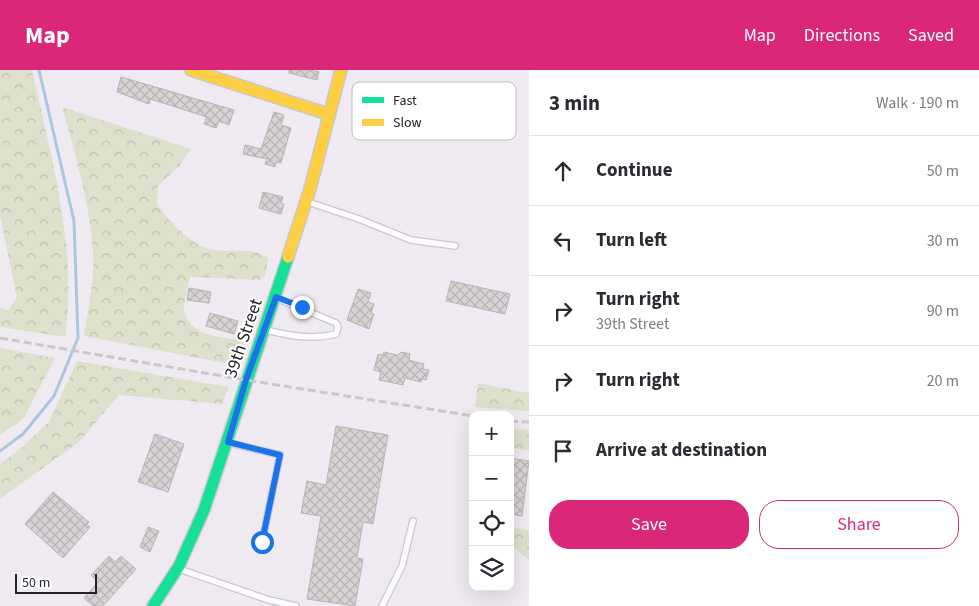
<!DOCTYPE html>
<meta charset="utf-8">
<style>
:root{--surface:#fff;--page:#f2f2f3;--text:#2b2b33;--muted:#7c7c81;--line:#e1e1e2;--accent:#db2777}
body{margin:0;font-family:"Source Sans 3",sans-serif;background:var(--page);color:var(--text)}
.controls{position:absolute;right:15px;bottom:15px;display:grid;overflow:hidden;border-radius:10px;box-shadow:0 5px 20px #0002}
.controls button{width:45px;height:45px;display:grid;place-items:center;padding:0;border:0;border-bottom:1px solid var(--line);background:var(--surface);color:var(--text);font:25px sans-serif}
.scale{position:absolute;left:15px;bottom:12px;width:82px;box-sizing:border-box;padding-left:5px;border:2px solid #262328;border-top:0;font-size:14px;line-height:18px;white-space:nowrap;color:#262328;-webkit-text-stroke:4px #fff;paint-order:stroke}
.stop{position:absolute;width:15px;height:15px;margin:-11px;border:4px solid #1a73e8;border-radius:50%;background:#fff}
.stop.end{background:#1a73e8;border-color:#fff;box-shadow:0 1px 5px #0008}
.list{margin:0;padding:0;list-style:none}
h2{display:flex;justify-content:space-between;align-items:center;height:65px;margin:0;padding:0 20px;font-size:21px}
h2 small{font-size:16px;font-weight:400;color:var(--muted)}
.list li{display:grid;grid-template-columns:32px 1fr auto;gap:15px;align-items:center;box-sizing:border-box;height:70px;padding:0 20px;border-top:1px solid var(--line)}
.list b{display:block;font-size:19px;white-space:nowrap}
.list p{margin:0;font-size:16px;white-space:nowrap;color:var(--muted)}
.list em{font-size:16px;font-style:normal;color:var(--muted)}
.actions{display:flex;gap:10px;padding:15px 20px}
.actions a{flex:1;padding:11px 0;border:1px solid var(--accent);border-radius:20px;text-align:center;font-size:18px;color:var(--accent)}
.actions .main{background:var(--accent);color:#fff}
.icon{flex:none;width:28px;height:28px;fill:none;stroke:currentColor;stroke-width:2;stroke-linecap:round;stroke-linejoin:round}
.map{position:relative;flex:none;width:529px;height:536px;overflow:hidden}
header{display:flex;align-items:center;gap:30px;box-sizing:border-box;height:70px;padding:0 25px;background:var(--accent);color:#fff}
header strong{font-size:24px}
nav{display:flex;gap:28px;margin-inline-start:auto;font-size:18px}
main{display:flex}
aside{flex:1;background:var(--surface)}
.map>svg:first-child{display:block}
.forest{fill:url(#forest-crowns)}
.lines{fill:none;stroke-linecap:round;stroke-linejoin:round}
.stream{stroke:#acc5e0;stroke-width:3}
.building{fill:url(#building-cross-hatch);stroke:#b7b4b5}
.lane-casing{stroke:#cac7cd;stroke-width:8}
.fast-casing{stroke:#cac7cd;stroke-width:14}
.slow-casing{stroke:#cac7cd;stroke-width:14}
.lane{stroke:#fdfcfd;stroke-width:5.5}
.fast{stroke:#16e098;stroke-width:11}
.slow{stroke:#ffcf43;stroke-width:11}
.rail{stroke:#cac8ca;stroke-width:3;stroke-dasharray:8 4;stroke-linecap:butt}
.route{stroke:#1a73e8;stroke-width:6}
.labels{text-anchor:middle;stroke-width:4;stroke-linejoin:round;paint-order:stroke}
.street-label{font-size:18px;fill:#262328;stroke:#fff}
.key{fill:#fff;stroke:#bebdbe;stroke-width:1}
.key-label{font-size:14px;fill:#262328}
</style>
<header>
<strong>Map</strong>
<nav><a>Map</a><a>Directions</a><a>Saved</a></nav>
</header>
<main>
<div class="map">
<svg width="529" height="536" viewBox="0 0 529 536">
<defs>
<pattern id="forest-crowns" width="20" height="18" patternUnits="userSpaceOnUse" patternTransform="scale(1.25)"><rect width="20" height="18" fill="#dde1cc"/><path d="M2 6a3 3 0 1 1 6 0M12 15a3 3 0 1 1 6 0" fill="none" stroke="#bec1af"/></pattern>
<pattern id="building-cross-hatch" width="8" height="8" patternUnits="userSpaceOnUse" patternTransform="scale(1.25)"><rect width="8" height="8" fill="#d7d3d4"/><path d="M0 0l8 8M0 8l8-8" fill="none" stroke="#b8b5b6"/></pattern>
</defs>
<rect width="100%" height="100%" fill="#efeaf2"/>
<!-- forest -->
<g class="forest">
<path d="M 0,0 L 32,0 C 51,88 78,177 65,267 L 0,257 L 0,238 L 8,240 L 17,227 L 0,146 Z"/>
<path d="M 62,37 L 191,79 L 180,95 L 158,116 L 157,135 C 170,151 186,171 207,178 C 227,185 250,175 268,188 L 265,206 L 259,210 L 190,207 C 188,217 184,229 184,238 C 186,267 224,267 245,271 L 235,295 L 84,266 C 88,239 95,210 93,183 C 90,133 75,84 62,37 Z"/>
<path d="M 0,278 L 55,288 L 24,348 L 0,365 Z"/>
<path d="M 77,291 L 229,317 L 222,334 L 119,325 L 79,372 L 0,429 L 0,394 L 20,379 L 49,352 Z"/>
<path d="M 478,313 L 529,323 L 529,341 L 475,337 Z"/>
<path d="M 510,358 L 529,360 L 529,381 L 510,377 Z"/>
<path d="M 510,457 L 529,460 L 529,490 L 510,474 Z"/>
</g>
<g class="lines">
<!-- stream -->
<path class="stream" d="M 0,381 L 23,364 L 54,326 L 78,268 L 74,151 L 39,0"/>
</g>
<!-- building -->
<g class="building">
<path d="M 289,0 L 310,0 L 319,2 L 317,10 L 289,3 Z"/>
<path d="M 121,7 L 234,40 L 229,55 L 219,51 L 216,58 L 204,54 L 207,47 L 150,29 L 149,34 L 117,22 Z"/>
<path d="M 274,42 L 284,45 L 281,55 L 291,58 L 281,93 L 276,92 L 275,97 L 265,94 L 267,89 L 243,84 L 245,75 L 261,79 Z"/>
<path d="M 263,122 L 283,127 L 281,133 L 284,134 L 281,144 L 259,138 Z"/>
<path d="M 451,211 L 510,224 L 505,244 L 446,231 Z"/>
<path d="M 189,218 L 211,222 L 209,233 L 187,230 Z"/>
<path d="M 358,219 L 371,223 L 368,232 L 374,234 L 371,243 L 374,244 L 369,259 L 347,250 Z"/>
<path d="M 210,243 L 238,251 L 234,264 L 206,256 Z"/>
<path d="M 384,282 L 397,285 L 402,282 L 410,284 L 409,290 L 424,294 L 423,299 L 429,300 L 426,310 L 422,309 L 421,312 L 405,308 L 403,315 L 379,310 L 381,302 L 374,300 L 378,284 L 383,285 Z"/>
<path d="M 336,356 L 388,365 L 373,454 L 363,452 L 357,488 L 363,489 L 355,536 L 307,529 L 321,446 L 301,443 L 307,411 L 326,415 Z"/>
<path d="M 155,364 L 184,374 L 168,422 L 138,412 Z"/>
<path d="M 510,388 L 529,391 L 522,446 L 510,444 Z"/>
<path d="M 53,422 L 89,452 L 87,454 L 90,457 L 63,488 L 25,454 Z"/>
<path d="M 148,457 L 159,461 L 150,482 L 140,477 Z"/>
<path d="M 109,486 L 115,492 L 121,486 L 136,499 L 103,536 L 93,536 L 84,528 L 98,512 L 91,505 Z"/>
</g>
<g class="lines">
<defs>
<g id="lane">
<path d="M 308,132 L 359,149 L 411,170 L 455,176"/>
<path d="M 266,260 C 290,266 313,270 336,264 L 338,257 L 336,253 L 276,228"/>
<path d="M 230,373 L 280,385 L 262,472"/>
<path d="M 179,499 L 269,530 L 296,536"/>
<path d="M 382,536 L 402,496 L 413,451"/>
</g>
<path id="fast" d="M 153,536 L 179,496 L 204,440 L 288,187"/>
<g id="slow">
<path d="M 191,0 L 328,44"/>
<path d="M 288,187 L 310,119 L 341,0"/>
</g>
</defs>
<!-- lane casing -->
<use href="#lane" class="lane-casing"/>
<!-- fast casing -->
<use href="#fast" class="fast-casing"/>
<!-- slow casing -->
<use href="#slow" class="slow-casing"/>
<!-- lane -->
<use href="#lane" class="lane"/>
<!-- fast -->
<use href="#fast" class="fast"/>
<!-- slow -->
<use href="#slow" class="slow"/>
<!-- rail -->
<g class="rail">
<path d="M 0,268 L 246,310 L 473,346"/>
<path d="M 510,351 L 529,352"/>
</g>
</g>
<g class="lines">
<!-- route -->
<path class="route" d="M 262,472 L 280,385 L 228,372 L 246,310 L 276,227 L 302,237"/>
</g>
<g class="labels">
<!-- street labels -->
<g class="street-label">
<text transform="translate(243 268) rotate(-71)" y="6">39th Street</text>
</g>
</g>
<!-- legend -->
<rect x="352" y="12" width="164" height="58" rx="8" class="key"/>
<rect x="362" y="27" width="22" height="6" fill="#16e098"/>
<rect x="362" y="49" width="22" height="7" fill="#ffcf43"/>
<g class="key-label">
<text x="393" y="35">Fast</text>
<text x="393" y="57">Slow</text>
</g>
</svg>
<div class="controls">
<button>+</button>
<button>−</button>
<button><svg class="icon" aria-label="locate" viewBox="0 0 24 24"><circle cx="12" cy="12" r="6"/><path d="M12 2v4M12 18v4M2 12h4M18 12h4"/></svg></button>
<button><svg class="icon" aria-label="layers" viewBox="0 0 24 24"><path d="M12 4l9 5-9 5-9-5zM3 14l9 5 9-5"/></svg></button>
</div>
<div class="scale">50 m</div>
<div class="stop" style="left:262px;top:472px"></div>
<div class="stop end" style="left:302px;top:237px"></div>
</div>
<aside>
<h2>3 min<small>Walk · 190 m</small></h2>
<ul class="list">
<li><svg class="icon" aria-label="ahead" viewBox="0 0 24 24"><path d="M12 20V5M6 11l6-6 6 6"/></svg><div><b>Continue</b></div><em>50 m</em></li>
<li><svg class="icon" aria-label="left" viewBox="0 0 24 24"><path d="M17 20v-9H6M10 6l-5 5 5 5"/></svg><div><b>Turn left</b></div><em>30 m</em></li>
<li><svg class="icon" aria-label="right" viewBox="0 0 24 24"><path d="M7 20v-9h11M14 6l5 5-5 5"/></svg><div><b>Turn right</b><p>39th Street</p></div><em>90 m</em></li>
<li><svg class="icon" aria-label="right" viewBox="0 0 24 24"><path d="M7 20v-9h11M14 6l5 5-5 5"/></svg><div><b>Turn right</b></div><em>20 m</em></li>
<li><svg class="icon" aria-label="arrive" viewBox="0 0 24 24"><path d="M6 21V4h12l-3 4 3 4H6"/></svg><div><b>Arrive at destination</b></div></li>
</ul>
<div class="actions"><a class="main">Save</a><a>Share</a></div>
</aside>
</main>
